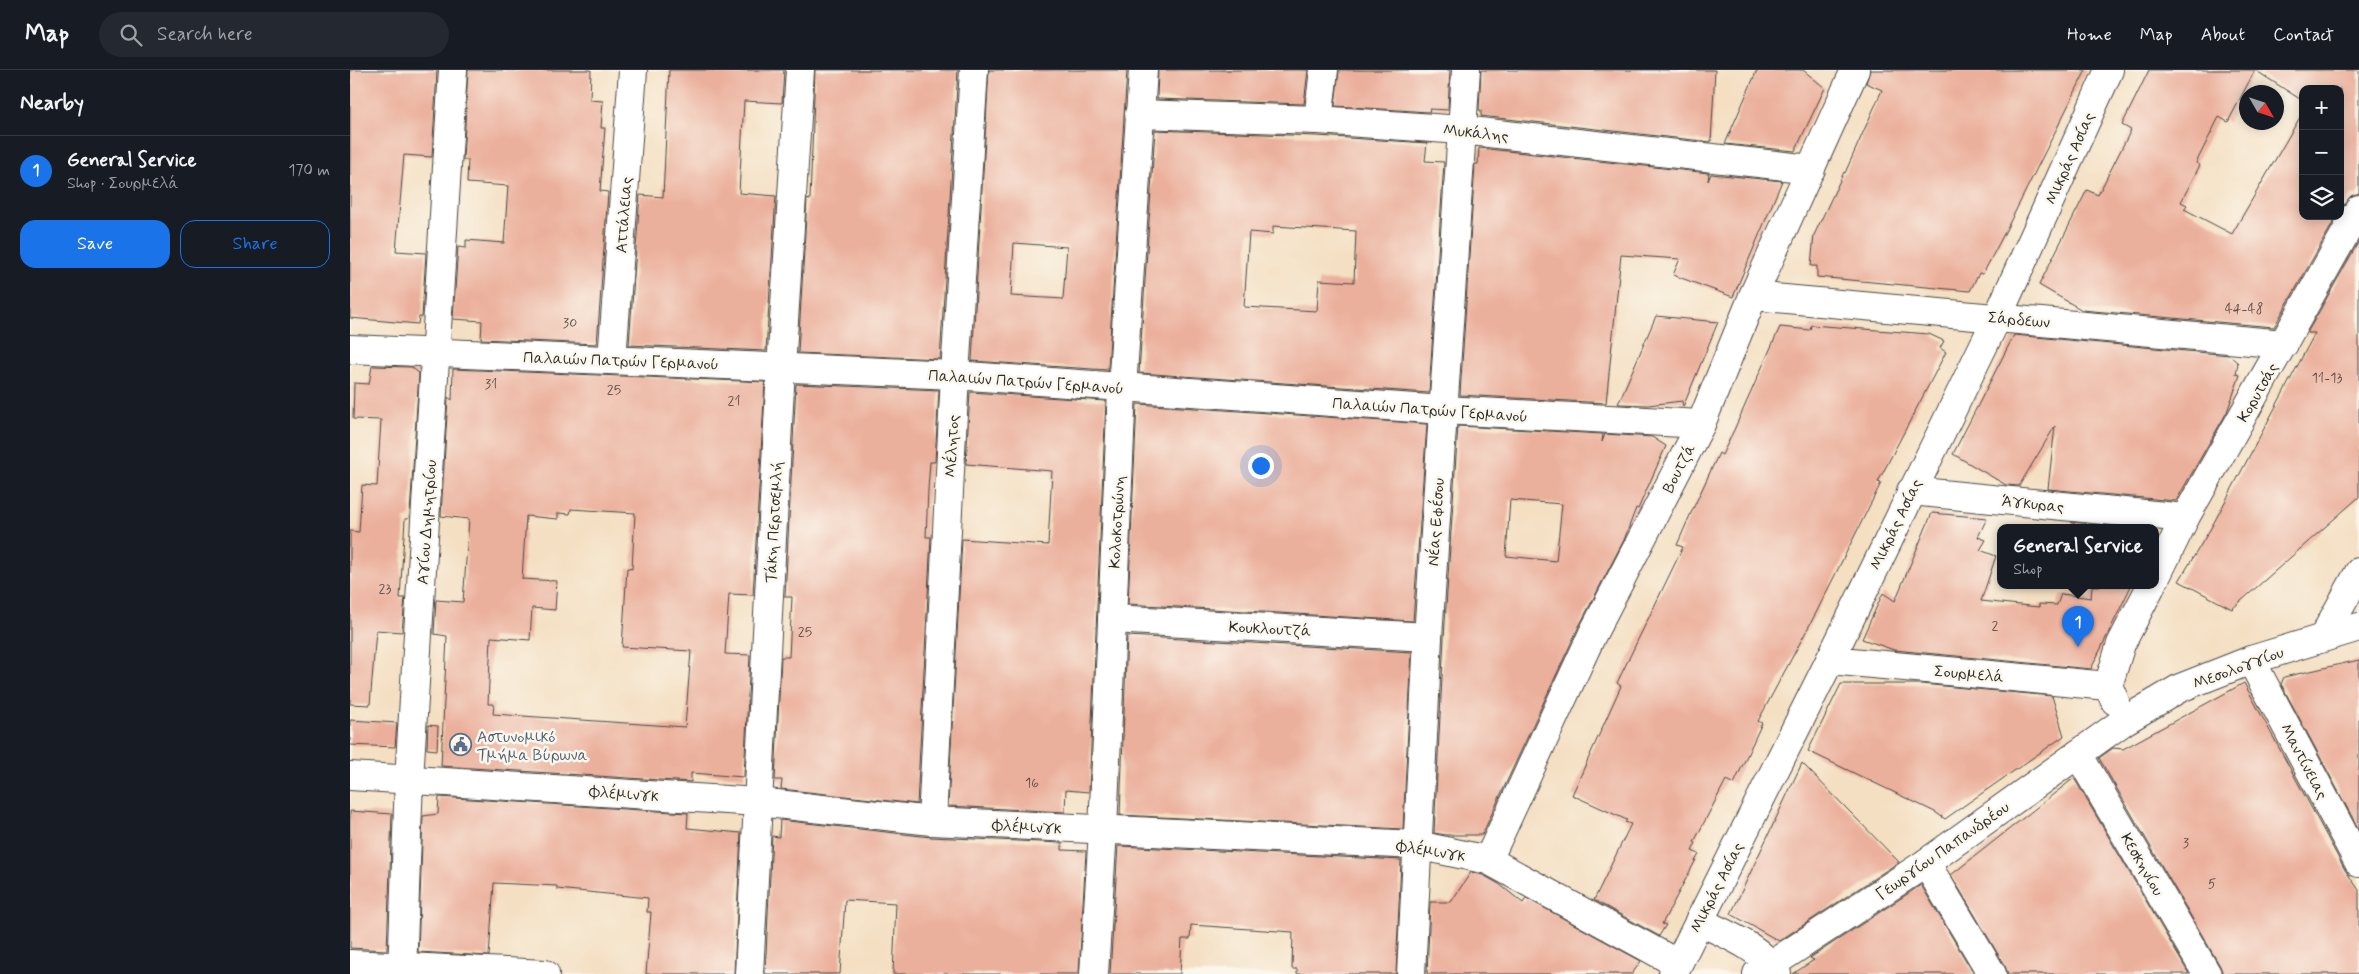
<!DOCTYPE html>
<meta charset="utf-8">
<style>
:root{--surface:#171b24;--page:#242831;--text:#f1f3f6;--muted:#9ea1a6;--line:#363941;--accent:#1a73e8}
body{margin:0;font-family:Mynerve,sans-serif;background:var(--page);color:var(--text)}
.controls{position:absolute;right:15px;top:15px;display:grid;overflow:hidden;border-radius:10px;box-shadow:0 2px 12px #0003}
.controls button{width:45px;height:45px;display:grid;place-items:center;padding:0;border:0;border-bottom:1px solid var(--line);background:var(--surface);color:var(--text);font:25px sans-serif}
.compass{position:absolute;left:1889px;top:15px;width:45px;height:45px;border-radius:50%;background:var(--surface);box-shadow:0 2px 12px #0003;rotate:129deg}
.you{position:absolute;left:910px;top:395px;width:18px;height:18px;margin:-12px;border:4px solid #fff;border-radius:50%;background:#1a73e8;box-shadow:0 0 0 8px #1a73e833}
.badge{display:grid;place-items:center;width:32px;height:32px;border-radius:50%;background:var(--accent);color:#fff;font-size:16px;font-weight:700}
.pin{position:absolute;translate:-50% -41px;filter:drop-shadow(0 1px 2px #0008)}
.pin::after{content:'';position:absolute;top:26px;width:18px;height:15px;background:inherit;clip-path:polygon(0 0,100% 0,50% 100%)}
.popup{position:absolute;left:1647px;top:454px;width:162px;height:65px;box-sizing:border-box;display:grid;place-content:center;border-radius:10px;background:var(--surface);filter:drop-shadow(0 1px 4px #0005);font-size:16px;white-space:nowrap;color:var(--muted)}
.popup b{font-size:19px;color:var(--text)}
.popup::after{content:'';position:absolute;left:50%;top:100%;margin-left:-10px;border:10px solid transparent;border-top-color:var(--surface)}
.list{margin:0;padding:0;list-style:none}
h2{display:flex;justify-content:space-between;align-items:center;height:65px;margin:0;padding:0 20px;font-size:21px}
h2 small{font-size:16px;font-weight:400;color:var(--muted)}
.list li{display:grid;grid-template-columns:32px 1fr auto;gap:15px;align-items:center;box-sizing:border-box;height:70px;padding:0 20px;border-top:1px solid var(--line)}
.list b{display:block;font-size:19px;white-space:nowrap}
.list p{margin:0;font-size:16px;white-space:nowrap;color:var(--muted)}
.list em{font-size:16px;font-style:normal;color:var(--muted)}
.actions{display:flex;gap:10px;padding:15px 20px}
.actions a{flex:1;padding:11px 0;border:1px solid var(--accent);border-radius:15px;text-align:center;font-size:18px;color:var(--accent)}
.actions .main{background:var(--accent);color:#fff}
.icon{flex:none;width:28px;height:28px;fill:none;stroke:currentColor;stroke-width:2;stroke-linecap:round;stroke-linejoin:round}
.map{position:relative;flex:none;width:2009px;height:904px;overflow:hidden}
header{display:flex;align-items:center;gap:30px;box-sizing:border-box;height:70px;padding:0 25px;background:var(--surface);border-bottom:1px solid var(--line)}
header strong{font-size:24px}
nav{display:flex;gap:28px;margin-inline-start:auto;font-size:18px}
.search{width:350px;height:45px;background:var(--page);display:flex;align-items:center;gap:12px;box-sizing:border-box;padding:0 18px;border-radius:28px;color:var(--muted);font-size:19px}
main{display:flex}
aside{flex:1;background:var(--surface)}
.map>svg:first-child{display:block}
.building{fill:#ebb09c;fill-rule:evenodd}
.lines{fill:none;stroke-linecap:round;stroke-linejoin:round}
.street-casing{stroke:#494642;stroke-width:30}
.street{stroke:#fff;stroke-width:28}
.labels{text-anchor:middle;stroke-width:5;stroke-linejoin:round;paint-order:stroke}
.number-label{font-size:14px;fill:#5b4c47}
.street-label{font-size:16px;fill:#2b2b2b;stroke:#fbf7ec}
.service-label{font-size:16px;fill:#4e5e75;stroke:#fbf7ec;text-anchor:start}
</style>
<header>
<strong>Map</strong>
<div class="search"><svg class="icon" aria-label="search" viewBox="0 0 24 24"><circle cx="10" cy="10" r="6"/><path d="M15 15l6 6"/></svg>Search here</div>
<nav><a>Home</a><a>Map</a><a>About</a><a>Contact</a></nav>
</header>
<main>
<aside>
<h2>Nearby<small></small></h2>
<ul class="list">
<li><span class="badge">1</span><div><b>General Service</b><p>Shop · Σουρμελά</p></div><em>170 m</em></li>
</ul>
<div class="actions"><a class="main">Save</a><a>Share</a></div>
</aside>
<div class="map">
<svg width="2009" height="904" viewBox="0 0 2009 904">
<rect width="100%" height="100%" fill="#fbf7ec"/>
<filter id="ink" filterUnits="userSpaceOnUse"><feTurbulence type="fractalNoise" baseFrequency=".02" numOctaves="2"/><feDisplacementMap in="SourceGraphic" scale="10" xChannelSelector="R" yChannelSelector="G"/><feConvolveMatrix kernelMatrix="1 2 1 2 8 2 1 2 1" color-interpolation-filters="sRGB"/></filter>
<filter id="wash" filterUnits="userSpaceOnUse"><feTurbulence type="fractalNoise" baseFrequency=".0096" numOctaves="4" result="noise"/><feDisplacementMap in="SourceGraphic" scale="20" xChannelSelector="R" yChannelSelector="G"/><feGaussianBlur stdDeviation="1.12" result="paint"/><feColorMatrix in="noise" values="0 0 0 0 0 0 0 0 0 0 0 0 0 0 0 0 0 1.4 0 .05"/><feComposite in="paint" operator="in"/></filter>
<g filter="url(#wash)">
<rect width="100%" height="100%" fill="#f4dfc2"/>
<g id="blocks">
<!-- building -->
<g class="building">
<path d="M 0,0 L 87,0 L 82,87 L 54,85 L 46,181 L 76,183 L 72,247 L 69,247 L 68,254 L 0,248 Z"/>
<path d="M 118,0 L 241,0 L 240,30 L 253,31 L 251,58 L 255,58 L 250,121 L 258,122 L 247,274 L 131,269 L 132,251 L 103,249 L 108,177 L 116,178 L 116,170 L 154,173 L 158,116 L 117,113 L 118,90 L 113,90 Z"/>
<path d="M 319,0 L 434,0 L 432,33 L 394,31 L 389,123 L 426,126 L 416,281 L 279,275 L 290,125 L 313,127 Z"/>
<path d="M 465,0 L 608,0 L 590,289 L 448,283 L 457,129 L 460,130 Z"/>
<path d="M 639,0 L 777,0 L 758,300 L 622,291 ZM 664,173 L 717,177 L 713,229 L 661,226 Z"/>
<path d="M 808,0 L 958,0 L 954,34 L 807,29 Z"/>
<path d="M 989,0 L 1100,0 L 1098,40 L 1080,39 L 1079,42 L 985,36 Z"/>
<path d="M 1131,0 L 1365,0 L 1361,72 L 1131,46 L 1131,40 L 1129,40 Z"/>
<path d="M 1407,0 L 1453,0 L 1475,18 L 1445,81 L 1375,74 Z"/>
<path d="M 1520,0 L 1736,0 L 1656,160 L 1633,204 L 1629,203 L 1620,221 L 1467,207 L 1467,196 L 1461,196 L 1464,165 L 1494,102 L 1495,103 L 1532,20 L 1516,13 Z"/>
<path d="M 1799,0 L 1905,0 L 1878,52 L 1869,47 L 1846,93 L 1850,95 L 1831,132 L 1837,135 L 1834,139 L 1882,164 L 1953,42 L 1953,146 L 1987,146 L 1924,257 L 1732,240 L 1689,215 L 1737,120 L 1748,125 L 1781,60 L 1772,55 Z"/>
<path d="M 1905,0 L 2009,0 L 2009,123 L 2001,126 L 1990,140 L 1990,19 L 1953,19 L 1953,31 Z"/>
<path d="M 805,60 L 967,66 L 1077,73 L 1075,91 L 1094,92 L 1079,323 L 789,303 ZM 923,156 L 1006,161 L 1004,212 L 969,210 L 967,241 L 894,237 L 899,162 L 923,164 Z"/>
<path d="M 1129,78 L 1359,103 L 1358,111 L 1361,104 L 1432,111 L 1383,227 L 1323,205 L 1330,189 L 1271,185 L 1256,333 L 1110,325 L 1125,94 L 1128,94 Z"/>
<path d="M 2009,171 L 2009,427 L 1882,539 L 1829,511 L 1861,458 L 1965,263 L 1957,263 Z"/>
<path d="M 1306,246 L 1368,252 L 1333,337 L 1332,331 L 1298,335 L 1268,334 Z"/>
<path d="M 1461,255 L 1579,264 L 1594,271 L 1590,278 L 1596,282 L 1528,412 L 1531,413 L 1466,543 L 1408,651 L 1412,653 L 1384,714 L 1376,710 L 1344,772 L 1346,773 L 1342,781 L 1349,784 L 1312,854 L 1316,855 L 1309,866 L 1244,830 L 1281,754 L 1275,752 L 1277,750 L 1222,725 L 1271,616 L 1267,613 L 1333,477 L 1327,475 L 1341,443 L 1369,383 L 1372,385 L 1384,360 L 1430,257 L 1460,260 Z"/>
<path d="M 1664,265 L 1879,285 L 1888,293 L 1886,304 L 1890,305 L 1877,342 L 1826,431 L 1698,419 L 1705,356 L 1669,416 L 1656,415 L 1603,384 Z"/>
<path d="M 22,296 L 61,297 L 69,303 L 60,444 L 58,449 L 55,449 L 50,528 L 55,528 L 52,562 L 26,560 L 20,635 L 0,634 L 0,461 L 9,462 L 12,415 L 27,416 L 31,350 L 3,349 L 4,313 L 19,314 Z"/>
<path d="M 103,299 L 415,312 L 403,525 L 379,524 L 375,584 L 400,585 L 394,707 L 341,703 L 341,712 L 91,696 L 97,566 L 84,564 L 86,530 L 113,532 L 119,449 L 91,446 L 98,327 L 102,330 ZM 221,439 L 285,443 L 282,499 L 277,498 L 272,577 L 341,581 L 335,657 L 143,644 L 144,634 L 138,634 L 141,567 L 180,570 L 182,538 L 205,540 L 207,511 L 172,509 L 176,446 L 208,449 L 208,443 L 220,444 Z"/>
<path d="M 446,314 L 589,320 L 585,392 L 580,392 L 578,419 L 576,467 L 581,467 L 567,734 L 431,719 L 432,710 L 425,710 L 431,587 L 439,587 L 442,527 L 435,527 Z"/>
<path d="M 620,322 L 756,331 L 739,722 L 716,720 L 715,742 L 598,736 L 612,469 L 698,475 L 702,401 L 616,394 Z"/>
<path d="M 787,334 L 1077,354 L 1063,551 L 778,534 Z"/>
<path d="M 1108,356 L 1253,364 L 1252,372 L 1255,364 L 1302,367 L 1316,376 L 1288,439 L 1286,438 L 1274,470 L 1228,558 L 1132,765 L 1096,765 L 1084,763 L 1094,568 ZM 1160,430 L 1212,434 L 1206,491 L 1156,486 Z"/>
<path d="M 1582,443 L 1637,448 L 1628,467 L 1636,470 L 1630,480 L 1646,486 L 1631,531 L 1689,537 L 1689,534 L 1707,535 L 1711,524 L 1741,528 L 1742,516 L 1781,516 L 1741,599 L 1544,580 L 1512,569 L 1533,523 L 1545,531 Z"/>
<path d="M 1721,452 L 1780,458 L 1731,458 Z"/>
<path d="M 777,566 L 1062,582 L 1053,759 L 770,745 Z"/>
<path d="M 2009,590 L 2009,760 L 1931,614 L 1934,607 Z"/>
<path d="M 1894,613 L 1995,800 L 2009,820 L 2009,904 L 1873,904 L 1870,896 L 1749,688 L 1763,678 L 1773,679 Z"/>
<path d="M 1491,614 L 1571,614 L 1702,626 L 1714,666 L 1595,749 L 1585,742 L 1458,681 Z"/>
<path d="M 0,650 L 47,653 L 45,677 L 0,675 Z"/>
<path d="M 78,655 L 88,656 L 87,680 L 77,679 Z"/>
<path d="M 1452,693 L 1549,792 L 1429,871 L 1381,844 Z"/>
<path d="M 1724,708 L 1839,904 L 1658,904 L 1655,896 L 1601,805 Z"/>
<path d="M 89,727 L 338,743 L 337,758 L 391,763 L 384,904 L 296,904 L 301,842 L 297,842 L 298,828 L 207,819 L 207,816 L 144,813 L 139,886 L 68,882 L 73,746 L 88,744 Z"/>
<path d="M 0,741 L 42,744 L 37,880 L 0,878 Z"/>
<path d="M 430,750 L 580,767 L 712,773 L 712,780 L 736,781 L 729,904 L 543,904 L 546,833 L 495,830 L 490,904 L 415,904 L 422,766 L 429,767 Z"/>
<path d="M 768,776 L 1051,790 L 1046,904 L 947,904 L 947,899 L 942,899 L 943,862 L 841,855 L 840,869 L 832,869 L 830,904 L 760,904 Z"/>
<path d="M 1121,802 L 1133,805 L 1149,814 L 1173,833 L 1176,828 L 1291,891 L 1282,904 L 1077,904 L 1080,832 L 1101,832 Z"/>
<path d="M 1571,815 L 1624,904 L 1443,904 L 1464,890 L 1460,888 Z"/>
</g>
</g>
</g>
<g filter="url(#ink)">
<use href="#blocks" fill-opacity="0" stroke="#494642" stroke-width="1"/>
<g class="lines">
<defs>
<g id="street">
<path d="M 789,44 L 968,50 L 1112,60 L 1461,99"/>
<path d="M 968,50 L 974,0"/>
<path d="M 1403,226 L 1934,274"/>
<path d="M 0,279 L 605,305 L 1093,340 L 1351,354"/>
<path d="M 262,290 L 283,0"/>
<path d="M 1561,421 L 1835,448"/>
<path d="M 1806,507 L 1835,448 L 2009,139"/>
<path d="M 762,549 L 1078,567"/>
<path d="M 1974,566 L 2009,502"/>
<path d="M 1480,590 L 1758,616"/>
<path d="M 1901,590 L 2009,793"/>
<path d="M 1765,631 L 1758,616 L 1771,574 L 1801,516"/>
<path d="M 1728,684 L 1857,904"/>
<path d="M 0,706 L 408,732 L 582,751 L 1067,775 L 1138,790 L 1328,894"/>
<path d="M 582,751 L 605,305 L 624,0"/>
<path d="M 1138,790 L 1242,565 L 1351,354 L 1403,226 L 1505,0"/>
<path d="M 1576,793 L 1642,904"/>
<path d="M 1349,851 C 1377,865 1411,877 1427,904"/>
<path d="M 0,894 L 195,904"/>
<path d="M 52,904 L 59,709 L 103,0"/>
<path d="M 399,904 L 431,298 L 450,0"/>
<path d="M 744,904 L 753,760 L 772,319 L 793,0"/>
<path d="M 1061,904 L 1078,567 L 1116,0"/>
<path d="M 1323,904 L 1480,590 L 1648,246 L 1759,0"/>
<path d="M 1407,904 L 1576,793 L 1774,651 L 1830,618 L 1901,590 L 2009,557"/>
</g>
</defs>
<!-- street casing -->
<use href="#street" class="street-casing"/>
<!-- street -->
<use href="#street" class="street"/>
</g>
</g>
<!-- icons -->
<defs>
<symbol id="civic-ring" viewBox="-11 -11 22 22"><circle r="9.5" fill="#fbf7ec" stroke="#5c6f8a" stroke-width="1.5"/><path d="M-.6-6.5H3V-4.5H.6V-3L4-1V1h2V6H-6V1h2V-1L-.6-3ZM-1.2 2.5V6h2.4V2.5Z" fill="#5c6f8a"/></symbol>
</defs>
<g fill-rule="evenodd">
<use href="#civic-ring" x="98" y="662" width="25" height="25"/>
</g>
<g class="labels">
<!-- number labels -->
<g class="number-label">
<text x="1894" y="243">44-48</text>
<text x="220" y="257">30</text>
<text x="1977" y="312">11-13</text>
<text x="141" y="318">31</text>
<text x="264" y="324">25</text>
<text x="384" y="335">21</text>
<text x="35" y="523">23</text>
<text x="1645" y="560">2</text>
<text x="455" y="566">25</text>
<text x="682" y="717">16</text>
<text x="1836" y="777">3</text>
<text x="1862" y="818">5</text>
</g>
<!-- street labels -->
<g class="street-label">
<text transform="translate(1126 62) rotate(6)" y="6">Μυκάλης</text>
<text transform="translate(1719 88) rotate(-66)" y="6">Μικράς Ασίας</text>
<text transform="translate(273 145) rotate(-86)" y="6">Αττάλειας</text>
<text transform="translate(1669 249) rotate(5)" y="6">Σάρδεων</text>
<text transform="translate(271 290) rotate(2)" y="6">Παλαιών Πατρών Γερμανού</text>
<text transform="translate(676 311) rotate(4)" y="6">Παλαιών Πατρών Γερμανού</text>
<text transform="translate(1907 322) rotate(-60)" y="6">Κορυτσάς</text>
<text transform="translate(1080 339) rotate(4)" y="6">Παλαιών Πατρών Γερμανού</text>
<text transform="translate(601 376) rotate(-87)" y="6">Μέλητος</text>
<text transform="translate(1328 398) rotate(-63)" y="6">Βουτζά</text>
<text transform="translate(1683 433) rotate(6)" y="6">Άγκυρας</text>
<text transform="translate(76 452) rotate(-86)" y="6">Αγίου Δημητρίου</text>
<text transform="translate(423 452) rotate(-87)" y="6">Τάκη Περτσεμλή</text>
<text transform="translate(766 452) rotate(-87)" y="6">Κολοκοτρώνη</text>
<text transform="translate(1085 452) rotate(-86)" y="6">Νέας Εφέσου</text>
<text transform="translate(1545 454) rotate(-64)" y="6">Μικράς Ασίας</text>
<text transform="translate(920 558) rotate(3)" y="6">Κουκλουτζά</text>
<text transform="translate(1888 597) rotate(-20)" y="6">Μεσολογγίου</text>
<text transform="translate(1619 603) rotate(5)" y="6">Σουρμελά</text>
<text transform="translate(1955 691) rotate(62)" y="6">Μαντίνειας</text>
<text transform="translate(274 723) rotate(4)" y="6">Φλέμινγκ</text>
<text transform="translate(677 756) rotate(3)" y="6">Φλέμινγκ</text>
<text transform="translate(1081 780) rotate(9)" y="6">Φλέμινγκ</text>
<text transform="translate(1592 780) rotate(-35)" y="6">Γεωργίου Παπανδρέου</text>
<text transform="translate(1793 794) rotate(60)" y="6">Κεσκηνίου</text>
<text transform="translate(1366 817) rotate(-63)" y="6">Μικράς Ασίας</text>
</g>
<!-- service labels -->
<g class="service-label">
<text x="127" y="672">Αστυνομικό<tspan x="127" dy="18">Τμήμα Βύρωνα</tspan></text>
</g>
</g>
</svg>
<div class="controls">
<button>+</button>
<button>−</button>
<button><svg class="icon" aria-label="layers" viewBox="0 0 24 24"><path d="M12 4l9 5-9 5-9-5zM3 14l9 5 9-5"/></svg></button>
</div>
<svg class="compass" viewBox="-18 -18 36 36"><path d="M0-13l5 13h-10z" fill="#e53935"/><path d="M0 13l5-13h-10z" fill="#9ea1a6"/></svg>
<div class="you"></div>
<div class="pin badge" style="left:1728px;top:577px">1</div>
<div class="popup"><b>General Service</b>Shop</div>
</div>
</main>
